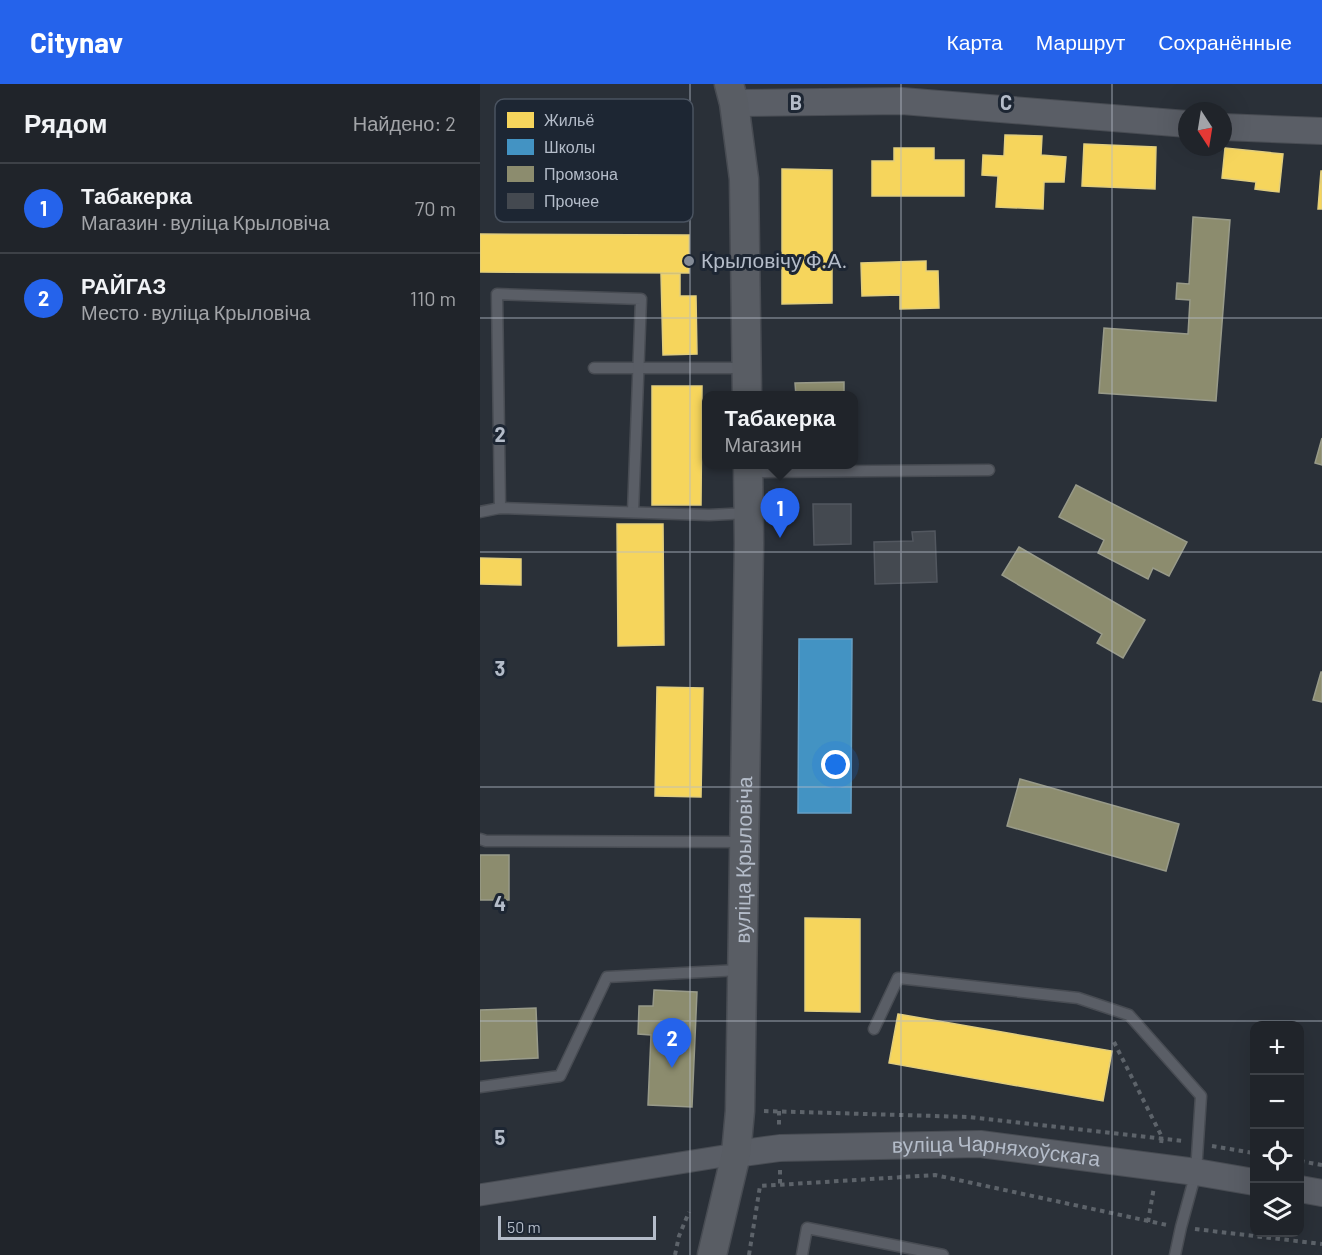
<!DOCTYPE html>
<html lang="ru">
<meta charset="utf-8">
<style>
:root{--surface:#20242a;--page:#2d3036;--text:#f1f3f6;--muted:#a2a4a8;--line:#3d4147;--accent:#2563eb}
body{margin:0;font-family:Barlow,sans-serif;background:var(--page);color:var(--text)}
.controls{position:absolute;right:18px;bottom:18px;display:grid;overflow:hidden;border-radius:12px;box-shadow:0 6px 24px #0002}
.controls button{width:54px;height:54px;display:grid;place-items:center;padding:0;border:0;border-bottom:2px solid var(--line);background:var(--surface);color:var(--text);font:30px sans-serif}
.compass{position:absolute;left:698px;top:18px;width:54px;height:54px;border-radius:50%;background:var(--surface);box-shadow:0 6px 24px #0002;rotate:168deg}
.scale{position:absolute;left:18px;bottom:15px;width:158px;box-sizing:border-box;padding-left:6px;border:3px solid #b4bcc9;border-top:0;font-size:16px;line-height:21px;white-space:nowrap;color:#b4bcc9;-webkit-text-stroke:4px #1d2633;paint-order:stroke}
.you{position:absolute;left:356px;top:681px;width:21px;height:21px;margin:-15px;border:4px solid #fff;border-radius:50%;background:#1a73e8;box-shadow:0 0 0 9px #1a73e833}
.badge{display:grid;place-items:center;width:39px;height:39px;border-radius:50%;background:var(--accent);color:#fff;font-size:20px;font-weight:700}
.pin{position:absolute;translate:-50% -50px;filter:drop-shadow(0 2px 3px #0008)}
.pin::after{content:'';position:absolute;top:32px;width:21px;height:18px;background:inherit;clip-path:polygon(0 0,100% 0,50% 100%)}
.popup{position:absolute;left:222px;top:307px;width:156px;height:78px;box-sizing:border-box;display:grid;place-content:center;border-radius:12px;background:var(--surface);filter:drop-shadow(0 2px 4px #0005);font-size:20px;white-space:nowrap;color:var(--muted)}
.popup b{font-size:22px;color:var(--text)}
.popup::after{content:'';position:absolute;left:50%;top:100%;margin-left:-12px;border:12px solid transparent;border-top-color:var(--surface)}
.list{margin:0;padding:0;list-style:none}
h2{display:flex;justify-content:space-between;align-items:center;height:78px;margin:0;padding:0 24px;font-size:26px}
h2 small{font-size:20px;font-weight:400;color:var(--muted)}
.list li{display:grid;grid-template-columns:39px 1fr auto;gap:18px;align-items:center;box-sizing:border-box;height:90px;padding:0 24px;border-top:2px solid var(--line)}
.list b{display:block;font-size:22px;white-space:nowrap}
.list p{margin:0;font-size:20px;white-space:nowrap;color:var(--muted)}
.list em{font-size:20px;font-style:normal;color:var(--muted)}
.icon{flex:none;width:33px;height:33px;fill:none;stroke:currentColor;stroke-width:2;stroke-linecap:round;stroke-linejoin:round}
.map{position:relative;flex:none;width:842px;height:1171px;overflow:hidden}
header{display:flex;align-items:center;gap:36px;box-sizing:border-box;height:84px;padding:0 30px;background:var(--accent);color:#fff}
header strong{font-size:28px}
nav{display:flex;gap:33px;margin-inline-start:auto;font-size:21px}
main{display:flex}
aside{flex:1;background:var(--surface)}
.map>svg:first-child{display:block}
.homes{fill:#f6d55c;stroke:#e2ce7d;stroke-width:1.5}
.schools{fill:#4393c3;stroke:#659fc5;stroke-width:1.5}
.industry{fill:#8c8c6e;stroke:#989a89;stroke-width:1.5}
.building{fill:#444950;stroke:#52575f;stroke-width:1.5}
.lines{fill:none;stroke-linecap:round;stroke-linejoin:round}
.service-casing{stroke:#484c53;stroke-width:13}
.minor-casing{stroke:#484c53;stroke-width:23}
.tertiary-casing{stroke:#484c53;stroke-width:28}
.secondary-casing{stroke:#484c53;stroke-width:31}
.path{stroke:#5d636a;stroke-width:4;stroke-dasharray:4.5 4.5;stroke-linecap:butt}
.service{stroke:#5a5e66;stroke-width:10}
.minor{stroke:#5a5e66;stroke-width:21}
.tertiary{stroke:#5a5e66;stroke-width:26}
.secondary{stroke:#595d64;stroke-width:28}
.grid{fill:none;stroke:#b4bcc9;stroke-width:1.5;stroke-opacity:0.55}
.poi-dot{fill:#848b96;stroke:#1d2633;stroke-width:2}
.labels{text-anchor:middle;stroke-width:6;stroke-linejoin:round;paint-order:stroke}
.poi-label{font-size:21px;fill:#b4bcc9;stroke:#1d2633;text-anchor:start}
.street-label{font-size:21px;fill:#b4bcc9;stroke:#1d2633}
.key{fill:#1d2633;stroke:#4a5360;stroke-width:1.5}
.key-label{font-size:16px;fill:#b4bcc9}
.grid-label{font-size:20px;text-anchor:middle;font-weight:bold;fill:#b4bcc9;stroke:#1d2633;stroke-width:6;stroke-linejoin:round;paint-order:stroke}
</style>
<header>
<strong>Citynav</strong>
<nav><a>Карта</a><a>Маршрут</a><a>Сохранённые</a></nav>
</header>
<main>
<aside>
<h2>Рядом<small>Найдено: 2</small></h2>
<ul class="list">
<li><span class="badge">1</span><div><b>Табакерка</b><p>Магазин · вуліца Крыловіча</p></div><em>70 m</em></li>
<li><span class="badge">2</span><div><b>РАЙГАЗ</b><p>Место · вуліца Крыловіча</p></div><em>110 m</em></li>
</ul>
</aside>
<div class="map">
<svg width="842" height="1171" viewBox="0 0 842 1171">
<rect width="100%" height="100%" fill="#2a3038"/>
<!-- homes -->
<g class="homes">
<path d="M 525,51 L 562,52 L 561,71 L 586,73 L 584,98 L 564,98 L 563,125 L 516,123 L 518,92 L 502,91 L 503,71 L 524,72 Z"/>
<path d="M 604,60 L 676,63 L 675,105 L 602,102 Z"/>
<path d="M 414,64 L 454,64 L 454,76 L 484,76 L 484,112 L 392,112 L 392,77 L 414,77 Z"/>
<path d="M 745,64 L 803,70 L 799,108 L 775,105 L 776,98 L 742,94 Z"/>
<path d="M 302,85 L 352,86 L 352,219 L 302,220 Z"/>
<path d="M 841,87 L 842,87 L 842,125 L 838,125 Z"/>
<path d="M 0,150 L 209,151 L 209,189 L 0,188 Z"/>
<path d="M 446,177 L 446,187 L 458,187 L 459,224 L 420,225 L 420,211 L 382,212 L 381,179 Z"/>
<path d="M 181,190 L 200,190 L 200,212 L 216,212 L 217,270 L 183,271 Z"/>
<path d="M 172,302 L 222,302 L 221,421 L 172,421 Z"/>
<path d="M 137,440 L 183,440 L 184,561 L 138,562 Z"/>
<path d="M 0,474 L 41,475 L 41,501 L 0,500 Z"/>
<path d="M 177,603 L 223,604 L 221,713 L 175,712 Z"/>
<path d="M 325,834 L 380,835 L 380,928 L 325,927 Z"/>
<path d="M 418,930 L 632,967 L 623,1017 L 409,979 Z"/>
</g>
<!-- schools -->
<path class="schools" d="M 319,555 L 372,555 L 371,729 L 318,729 Z"/>
<!-- industry -->
<g class="industry">
<path d="M 713,133 L 750,136 L 736,317 L 619,309 L 624,244 L 708,250 L 710,216 L 696,215 L 697,199 L 709,200 Z"/>
<path d="M 364,298 L 364,312 L 316,312 L 315,299 Z"/>
<path d="M 842,354 L 842,381 L 835,379 Z"/>
<path d="M 596,401 L 707,458 L 689,492 L 673,484 L 668,495 L 618,469 L 624,456 L 579,433 Z"/>
<path d="M 539,463 L 665,536 L 643,574 L 617,559 L 622,550 L 522,491 Z"/>
<path d="M 841,588 L 842,588 L 842,618 L 833,616 Z"/>
<path d="M 540,695 L 699,740 L 686,787 L 527,742 Z"/>
<rect x="0" y="771" width="29" height="45"/>
<path d="M 174,906 L 217,908 L 212,1023 L 168,1021 L 171,951 L 158,950 L 159,922 L 173,922 Z"/>
<path d="M 56,924 L 58,974 L 0,977 L 0,926 Z"/>
</g>
<!-- building -->
<g class="building">
<path d="M 333,420 L 371,420 L 371,460 L 334,461 Z"/>
<path d="M 455,447 L 457,498 L 395,500 L 394,458 L 433,457 L 432,448 Z"/>
</g>
<g class="lines">
<defs>
<g id="service">
<path d="M 114,284 L 267,284"/>
<path d="M 269,388 L 509,386"/>
<path d="M 20,424 L 17,210 L 161,215 L 153,428"/>
<path d="M 0,428 L 20,424 L 229,431 L 269,429"/>
<path d="M 0,755 L 6,757 L 263,758"/>
<path d="M 394,945 L 418,894 L 598,914 L 649,931 L 721,1012 L 716,1088 L 701,1143 L 695,1171"/>
<path d="M 0,1003 L 80,992 L 127,893 L 260,886"/>
<path d="M 322,1171 L 327,1144 L 463,1171"/>
</g>
<path id="minor" d="M 0,1111 L 256,1070"/>
<g id="tertiary">
<path d="M 254,19 L 422,17 L 707,40"/>
<path d="M 743,43 L 842,47"/>
<path id="s1" d="M 256,1070 L 300,1064 L 500,1060 L 716,1088 L 774,1098"/>
<path d="M 820,1105 L 842,1109"/>
</g>
<g id="secondary">
<path d="M 249,0 L 254,19 L 264,95 L 267,312"/>
<path id="s2" d="M 232,1171 L 256,1070 L 260,1027 L 269,459 L 268,380"/>
</g>
</defs>
<!-- service casing -->
<use href="#service" class="service-casing"/>
<!-- minor casing -->
<use href="#minor" class="minor-casing"/>
<!-- tertiary casing -->
<use href="#tertiary" class="tertiary-casing"/>
<!-- secondary casing -->
<use href="#secondary" class="secondary-casing"/>
<!-- path -->
<g class="path">
<path d="M 634,958 L 682,1053 L 681,1060"/>
<path d="M 284,1027 L 489,1033 L 704,1057"/>
<path d="M 299,1027 L 299,1043"/>
<path d="M 732,1062 L 774,1069"/>
<path d="M 820,1077 L 842,1081"/>
<path d="M 300,1086 L 300,1101"/>
<path d="M 668,1138 L 674,1103"/>
<path d="M 715,1145 L 842,1160"/>
<path d="M 195,1171 L 199,1152 L 209,1128"/>
<path d="M 269,1171 L 280,1102 L 455,1091 L 687,1141"/>
</g>
<!-- service -->
<use href="#service" class="service"/>
<!-- minor -->
<use href="#minor" class="minor"/>
<!-- tertiary -->
<use href="#tertiary" class="tertiary"/>
<!-- secondary -->
<use href="#secondary" class="secondary"/>
</g>
<!-- grid -->
<path class="grid" d="M 210,0 L 210,1171M 421,0 L 421,1171M 632,0 L 632,1171M 0,234 L 842,234M 0,468 L 842,468M 0,703 L 842,703M 0,937 L 842,937"/>
<!-- markers -->
<circle class="poi-dot" cx="209" cy="177" r="6"/>
<g class="labels">
<!-- poi labels -->
<g class="poi-label">
<text x="221" y="184">Крыловічу Ф.А.</text>
</g>
<!-- street labels -->
<g class="street-label">
<text dy="7" stroke="none"><textPath href="#s2" startOffset="398">вуліца Крыловіча</textPath></text>
<text dy="7" stroke="none"><textPath href="#s1" startOffset="261">вуліца Чарняхоўскага</textPath></text>
</g>
</g>
<!-- legend -->
<rect x="15" y="15" width="198" height="123" rx="9" class="key"/>
<rect x="27" y="28" width="27" height="16" fill="#f6d55c"/>
<rect x="27" y="55" width="27" height="16" fill="#4393c3"/>
<rect x="27" y="82" width="27" height="16" fill="#8c8c6e"/>
<rect x="27" y="109" width="27" height="16" fill="#444950"/>
<g class="key-label">
<text x="64" y="42">Жильё</text>
<text x="64" y="69">Школы</text>
<text x="64" y="96">Промзона</text>
<text x="64" y="123">Прочее</text>
</g>
<g class="grid-label">
<text x="316" y="26">B</text>
<text x="526" y="26">C</text>
<text x="20" y="358">2</text>
<text x="20" y="592">3</text>
<text x="20" y="827">4</text>
<text x="20" y="1061">5</text>
</g>
</svg>
<div class="controls">
<button>+</button>
<button>−</button>
<button><svg class="icon" aria-label="locate" viewBox="0 0 24 24"><circle cx="12" cy="12" r="6"/><path d="M12 2v4M12 18v4M2 12h4M18 12h4"/></svg></button>
<button><svg class="icon" aria-label="layers" viewBox="0 0 24 24"><path d="M12 4l9 5-9 5-9-5zM3 14l9 5 9-5"/></svg></button>
</div>
<svg class="compass" viewBox="-18 -18 36 36"><path d="M0-13l5 13h-10z" fill="#e53935"/><path d="M0 13l5-13h-10z" fill="#a2a4a8"/></svg>
<div class="scale">50 m</div>
<div class="you"></div>
<div class="pin badge" style="left:300px;top:454px">1</div>
<div class="popup"><b>Табакерка</b>Магазин</div>
<div class="pin badge" style="left:192px;top:984px">2</div>
</div>
</main>
